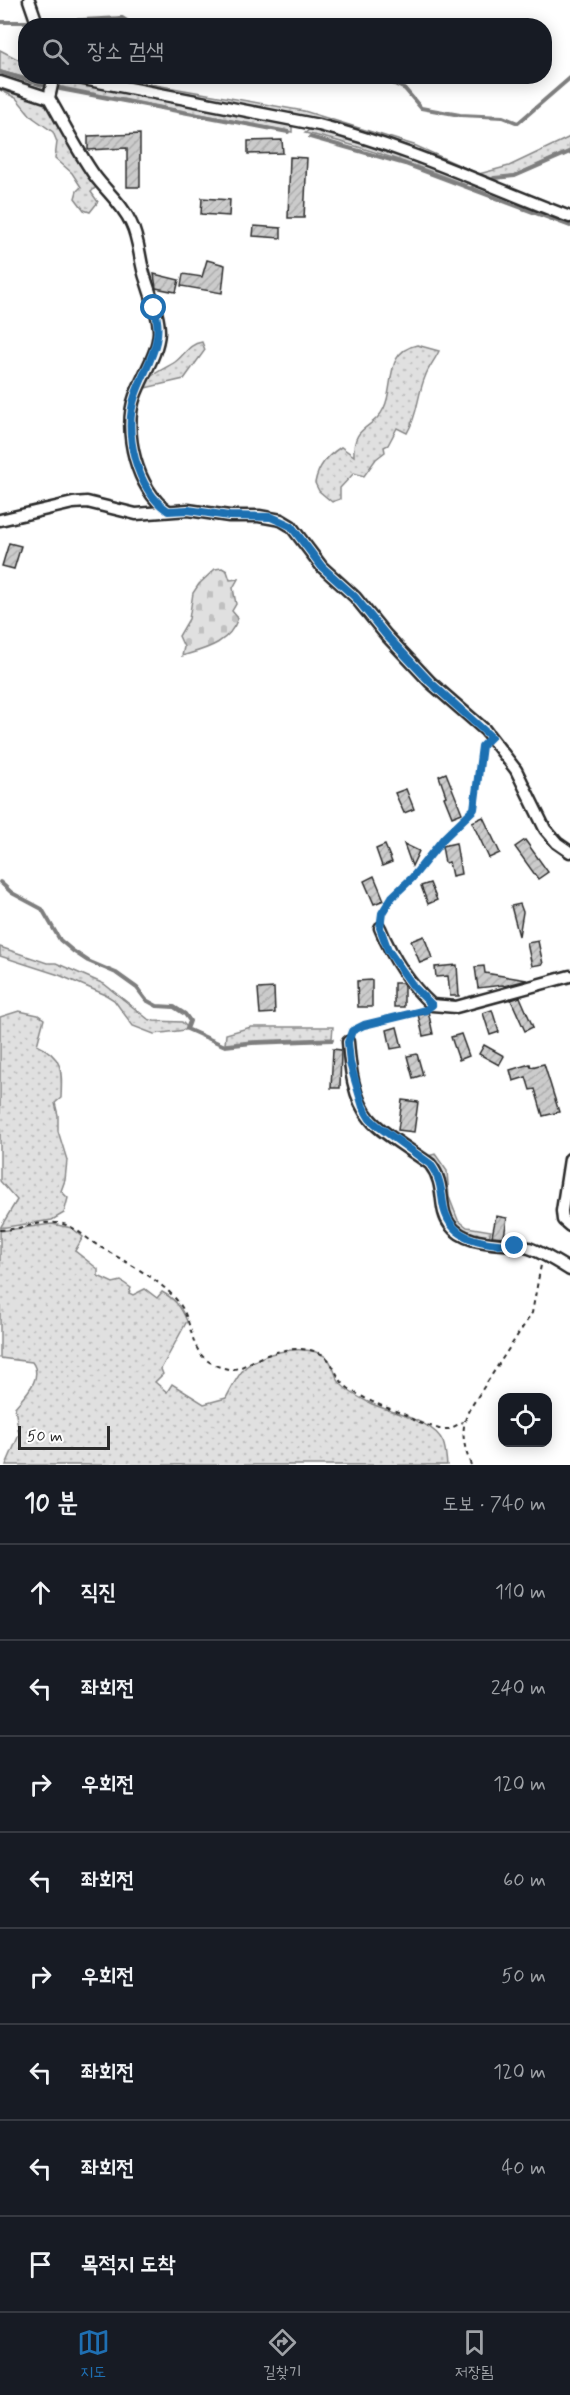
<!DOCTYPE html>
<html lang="ko">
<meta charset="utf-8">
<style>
:root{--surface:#171b24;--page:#242831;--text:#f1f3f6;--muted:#9ea1a6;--line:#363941;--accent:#1f6fb2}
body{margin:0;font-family:Mynerve,"Poor Story",sans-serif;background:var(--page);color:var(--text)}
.controls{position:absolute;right:18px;bottom:18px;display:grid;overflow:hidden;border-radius:12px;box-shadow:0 3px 15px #0003}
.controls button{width:54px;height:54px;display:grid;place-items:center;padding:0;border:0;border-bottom:2px solid var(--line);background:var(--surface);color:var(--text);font:30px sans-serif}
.scale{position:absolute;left:18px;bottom:15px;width:92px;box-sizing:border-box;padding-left:6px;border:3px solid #2b2b2b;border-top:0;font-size:16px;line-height:21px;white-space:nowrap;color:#2b2b2b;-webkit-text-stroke:4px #fff;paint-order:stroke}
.stop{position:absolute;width:18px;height:18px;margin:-14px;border:4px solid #1f6fb2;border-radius:50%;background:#fff}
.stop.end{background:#1f6fb2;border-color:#fff;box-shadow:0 2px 6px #0008}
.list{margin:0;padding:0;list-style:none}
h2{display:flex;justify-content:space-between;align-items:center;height:78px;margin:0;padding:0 24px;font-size:26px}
h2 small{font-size:20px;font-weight:400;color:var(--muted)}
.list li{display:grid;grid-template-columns:39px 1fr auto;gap:18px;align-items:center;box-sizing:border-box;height:96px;padding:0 24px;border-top:2px solid var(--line)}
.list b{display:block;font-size:22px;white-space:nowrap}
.list em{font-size:20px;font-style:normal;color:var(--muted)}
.icon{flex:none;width:33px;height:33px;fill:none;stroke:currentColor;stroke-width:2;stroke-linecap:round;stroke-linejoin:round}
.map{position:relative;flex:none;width:570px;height:1465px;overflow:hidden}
.search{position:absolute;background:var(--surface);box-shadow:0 3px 15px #0003;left:18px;right:18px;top:18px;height:66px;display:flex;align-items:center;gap:15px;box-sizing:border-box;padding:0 21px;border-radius:24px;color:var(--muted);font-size:22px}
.sheet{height:846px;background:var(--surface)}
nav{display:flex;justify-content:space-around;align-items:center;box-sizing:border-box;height:84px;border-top:2px solid var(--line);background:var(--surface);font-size:16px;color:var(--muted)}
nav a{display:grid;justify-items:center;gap:3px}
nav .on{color:var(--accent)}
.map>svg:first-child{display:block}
.grass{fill:url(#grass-dots);stroke:#868686;stroke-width:1.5}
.cemetery{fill:url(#cemetery-stones);stroke:#868686;stroke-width:1.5}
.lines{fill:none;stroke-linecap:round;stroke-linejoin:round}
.stream{stroke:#7e7e7e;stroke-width:4}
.building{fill:url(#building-hatch);stroke:#2b2b2b;stroke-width:1.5}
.street-casing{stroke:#2b2b2b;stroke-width:15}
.path{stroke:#2b2b2b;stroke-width:2;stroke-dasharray:4.5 4.5;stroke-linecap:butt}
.street{stroke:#fff;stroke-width:10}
.route{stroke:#1f6fb2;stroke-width:8}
</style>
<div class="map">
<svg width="570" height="1465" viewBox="0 0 570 1465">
<defs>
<pattern id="grass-dots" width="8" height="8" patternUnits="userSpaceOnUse" patternTransform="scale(1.5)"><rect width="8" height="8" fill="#e0e0e0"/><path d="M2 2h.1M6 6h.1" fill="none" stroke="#c0c0c0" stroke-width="1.8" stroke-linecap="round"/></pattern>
<pattern id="cemetery-stones" width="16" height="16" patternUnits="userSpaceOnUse" patternTransform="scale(1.5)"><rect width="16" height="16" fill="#e0e0e0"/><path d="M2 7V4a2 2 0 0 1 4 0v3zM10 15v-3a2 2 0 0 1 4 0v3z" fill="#c0c0c0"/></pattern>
<pattern id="building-hatch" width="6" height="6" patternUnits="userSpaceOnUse" patternTransform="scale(1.5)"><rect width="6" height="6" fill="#cbcbcb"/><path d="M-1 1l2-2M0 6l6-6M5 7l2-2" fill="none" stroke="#aeaeae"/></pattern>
</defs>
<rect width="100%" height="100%" fill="#fff"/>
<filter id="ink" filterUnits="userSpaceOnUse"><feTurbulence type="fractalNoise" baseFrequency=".0167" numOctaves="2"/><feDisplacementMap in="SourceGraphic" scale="12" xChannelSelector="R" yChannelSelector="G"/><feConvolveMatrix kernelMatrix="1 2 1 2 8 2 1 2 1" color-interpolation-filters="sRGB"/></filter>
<g filter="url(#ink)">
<!-- grass -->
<g class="grass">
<path d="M 0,50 L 25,63 L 26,76 L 51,77 L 50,84 L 0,71 Z"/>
<path d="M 80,77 L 110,77 L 304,111 L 414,145 L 479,174 L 509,166 L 570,137 L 570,150 L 514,175 L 485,179 L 357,130 Z"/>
<path d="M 62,80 L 292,124 L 292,132 L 56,86 Z"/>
<path d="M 0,84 L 48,99 L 99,184 L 91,192 L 98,202 L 90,212 L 84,210 L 75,198 L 77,191 L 81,187 L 72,173 L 55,158 L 57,142 L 53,132 L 32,117 L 16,98 L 0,90 Z"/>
<path d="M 309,130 L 319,130 L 383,147 L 468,180 L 466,185 C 413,164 360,145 305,133 Z"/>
<path d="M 478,184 L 570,220 L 570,225 L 471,187 Z"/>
<path d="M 202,342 L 205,350 L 184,379 L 141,389 C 147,375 163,370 175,362 C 185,355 188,344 202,342 Z"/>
<path d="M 417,345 L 439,351 C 435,360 428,368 425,377 C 417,396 418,415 407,433 L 397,428 L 388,445 L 384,447 L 385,452 L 376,459 L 364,476 L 354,473 L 340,488 L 340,499 L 332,502 L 319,491 L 315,483 C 318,466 327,456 341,447 L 354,456 C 352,424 374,430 384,408 C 395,385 384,352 417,345 Z"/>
<path d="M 0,947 L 47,963 L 56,963 L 104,984 L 148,1019 L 154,1021 L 182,1022 L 187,1027 L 185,1030 L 154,1034 L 133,1026 L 114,1000 L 106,995 L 59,975 L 0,956 Z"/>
<path d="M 19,1011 L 38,1015 L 44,1019 L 37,1045 C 64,1057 62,1072 61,1098 L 55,1103 L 58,1115 L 58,1131 L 67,1160 L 65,1180 L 61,1191 L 68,1198 L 64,1213 L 52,1220 L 0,1228 L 17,1200 L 0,1181 L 0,1017 Z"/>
<path d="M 333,1027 L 332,1038 L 252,1041 L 225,1044 L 226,1034 L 251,1027 Z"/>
<path d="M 435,1154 L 447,1171 L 449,1197 L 458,1220 L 467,1227 L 491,1231 L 488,1240 L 475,1237 L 455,1226 L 428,1156 Z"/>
<path d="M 52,1224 L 72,1228 L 83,1237 L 75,1251 L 98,1269 L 98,1276 L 113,1283 L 121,1281 L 131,1288 L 129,1293 L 133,1295 L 145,1289 L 157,1298 L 162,1292 C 175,1299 181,1307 187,1321 L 161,1369 L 163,1374 L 155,1382 L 167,1392 L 172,1384 L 204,1404 L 226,1398 C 231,1389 236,1378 243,1370 C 258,1352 310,1341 328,1359 C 334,1366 334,1373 338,1380 C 343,1389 358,1397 368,1402 C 389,1413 433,1419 443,1442 C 446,1449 446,1458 447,1465 L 6,1465 L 19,1435 L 15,1407 C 25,1395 44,1378 32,1362 L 0,1358 L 0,1231 Z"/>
</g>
<!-- cemetery -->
<path class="cemetery" d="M 222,568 L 227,571 L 230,580 L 238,579 L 233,588 L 236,604 L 232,611 L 238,618 C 229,644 205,649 182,656 L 184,647 L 179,636 L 189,619 L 193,593 L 199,584 L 215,569 Z"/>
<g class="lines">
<!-- stream -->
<g class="stream">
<path d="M 0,22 L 31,22"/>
<path d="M 43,22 L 122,18 L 135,26"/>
<path d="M 0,72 L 46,86"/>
<path d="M 378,76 L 405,89 L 421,108 L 460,115 L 503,117 L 518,123 L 570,78"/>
<path d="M 60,89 L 288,132"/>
<path d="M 310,137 L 405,164 L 570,226"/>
<path d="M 494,178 L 515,176 L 570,152"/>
<path d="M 0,882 L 12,893 L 42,909 L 60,940 L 73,951 L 88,961 L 116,973 L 137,988 L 146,1000 L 157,1006 L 174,1007 L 185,1014 L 190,1021 L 187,1029 L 225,1046 L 252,1043 L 332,1040"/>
</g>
</g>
<!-- building -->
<g class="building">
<path d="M 140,134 L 140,187 L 127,187 L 127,148 L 88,150 L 88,136 Z"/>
<path d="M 282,140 L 283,153 L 248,154 L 248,141 Z"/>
<path d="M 290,157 L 307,158 L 304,218 L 288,218 Z"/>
<path d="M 202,198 L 230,200 L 229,216 L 201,214 Z"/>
<path d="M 254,226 L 281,228 L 281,238 L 253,236 Z"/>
<path d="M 207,260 L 225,265 L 222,293 L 181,286 L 183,274 L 202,277 Z"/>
<path d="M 154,274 L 179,280 L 176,292 L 156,288 Z"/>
<path d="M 9,543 L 21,546 L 14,569 L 2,566 Z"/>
<path d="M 446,773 L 462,813 L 452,817 L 444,797 L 446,796 L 439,776 Z"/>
<path d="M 406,789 L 414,809 L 404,813 L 395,793 Z"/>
<path d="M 483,817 L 500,853 L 489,858 L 472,822 Z"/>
<path d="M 525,840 L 548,872 L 538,879 L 515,847 Z"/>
<path d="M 456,843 L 461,874 L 452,876 L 449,862 L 445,863 L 442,846 Z"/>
<path d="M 404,844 L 419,851 L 412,866 Z"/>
<path d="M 385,845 L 392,862 L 382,866 L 376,849 Z"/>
<path d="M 374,876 L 384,900 L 374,904 L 364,881 Z"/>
<path d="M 430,883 L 437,900 L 428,904 L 421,886 Z"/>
<path d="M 520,904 L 523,912 L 519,936 L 511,906 Z"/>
<path d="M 424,936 L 432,958 L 420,963 L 411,941 Z"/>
<path d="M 538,941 L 543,964 L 532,966 L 527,943 Z"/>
<path d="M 457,965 L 459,996 L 450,996 L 448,976 L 436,977 L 435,967 Z"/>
<path d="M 484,966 L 485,973 L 527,980 L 504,986 L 503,985 L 478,988 L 475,967 Z"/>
<path d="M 372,980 L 372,1007 L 358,1007 L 357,981 Z"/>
<path d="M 394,983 L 402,983 L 404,986 L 404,1007 L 394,1007 Z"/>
<path d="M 274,988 L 275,1013 L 260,1014 L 258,989 Z"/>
<path d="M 520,997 L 533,1027 L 525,1031 L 511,1000 Z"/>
<path d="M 492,1010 L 499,1032 L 490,1035 L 483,1013 Z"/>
<path d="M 428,1011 L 433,1034 L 423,1036 L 418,1014 Z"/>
<path d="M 397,1027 L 402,1047 L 391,1049 L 387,1030 Z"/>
<path d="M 461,1034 L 469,1056 L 459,1060 L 451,1037 Z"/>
<path d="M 484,1045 L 504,1056 L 499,1065 L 479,1054 Z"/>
<path d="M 333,1049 L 341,1050 L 340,1088 L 331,1088 Z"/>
<path d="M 417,1054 L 423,1075 L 413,1078 L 407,1056 Z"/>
<path d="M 530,1064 L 531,1067 L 544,1064 L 559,1112 L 543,1116 L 535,1089 L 530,1090 L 526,1077 L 513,1081 L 510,1070 Z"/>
<path d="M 402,1100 L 418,1102 L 414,1132 L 398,1130 Z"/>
<path d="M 496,1216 L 507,1218 L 504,1237 L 492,1236 Z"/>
</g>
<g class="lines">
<defs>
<g id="street">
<path d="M 29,0 L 38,26"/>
<path d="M 54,76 L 49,98 C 64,124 78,152 95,176 C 107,192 123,205 131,223 C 140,241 139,261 146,280 C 151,297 159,315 159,332 C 158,354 142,376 135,396 C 122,431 137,490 168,511"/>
<path d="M 68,76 L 319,125 C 406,147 486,185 570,217"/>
<path d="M 0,82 L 49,98"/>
<path d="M 0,520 L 73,503 L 87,502 L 136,514 L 188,510 L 229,516 L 259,516 L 281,520 L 291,526 L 322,567 L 355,597 L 386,635 L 430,682 L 485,730 L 516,770 L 545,829 L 557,843 L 570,852"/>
<path d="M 380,928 C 392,957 408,983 432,1005 L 456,1007 L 570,976"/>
<path d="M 348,1042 C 350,1067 353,1099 370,1119 C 381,1133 414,1152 430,1164 C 447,1185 437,1208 450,1225 C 467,1248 505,1241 529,1248 C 543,1253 557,1262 570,1270"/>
<path d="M 570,1159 L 562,1211 L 563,1220 L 570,1226"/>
</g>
</defs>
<!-- street casing -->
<use href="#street" class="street-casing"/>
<!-- path -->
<g class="path">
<path d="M 381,919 L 392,897 L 412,878 L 444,838 L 474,809 L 483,745"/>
<path d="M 352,1031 L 364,1025 L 422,1011"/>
<path d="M 0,1230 C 21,1230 42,1219 63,1224 C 75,1227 86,1238 97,1245 C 123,1261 164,1280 181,1306 C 194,1326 189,1352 213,1364 C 238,1376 243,1364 264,1356 C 280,1350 300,1346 317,1352 C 335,1358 334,1378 348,1388 C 365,1400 382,1406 401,1413 C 407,1415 412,1419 417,1422 C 424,1425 432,1426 439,1429 L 449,1429 L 463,1422"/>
<path d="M 471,1465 C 463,1445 460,1429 469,1410 L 532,1313 L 541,1265"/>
</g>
<!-- street -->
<use href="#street" class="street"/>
</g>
</g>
<g class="lines" filter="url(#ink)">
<!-- route -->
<path class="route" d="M 154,308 C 166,341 145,366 135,396 C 123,432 136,489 168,511 L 188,510 L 229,516 L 271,517 L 291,526 L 322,567 L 355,597 L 386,635 L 430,682 L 491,737 L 482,746 L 474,809 L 444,838 L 412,878 L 392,897 L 382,913 L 380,928 L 388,950 L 413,986 L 432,1005 L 426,1010 L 364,1025 L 352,1031 L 348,1042 L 350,1063 L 363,1107 L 370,1119 L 378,1126 L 430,1164 C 440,1177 441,1188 443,1203 C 449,1242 482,1242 515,1246"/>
</g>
</svg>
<div class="controls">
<button><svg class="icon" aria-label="locate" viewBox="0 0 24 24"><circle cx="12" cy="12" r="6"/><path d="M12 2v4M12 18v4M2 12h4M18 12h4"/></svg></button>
</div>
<div class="scale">50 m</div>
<div class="stop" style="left:154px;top:308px"></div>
<div class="stop end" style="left:515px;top:1246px"></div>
<div class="search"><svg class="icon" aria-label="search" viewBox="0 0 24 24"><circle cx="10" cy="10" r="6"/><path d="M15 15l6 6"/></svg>장소 검색</div>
</div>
<section class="sheet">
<h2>10 분<small>도보 · 740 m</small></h2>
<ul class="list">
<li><svg class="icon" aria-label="ahead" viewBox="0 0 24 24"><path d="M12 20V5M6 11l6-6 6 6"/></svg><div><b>직진</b></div><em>110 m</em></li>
<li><svg class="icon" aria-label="left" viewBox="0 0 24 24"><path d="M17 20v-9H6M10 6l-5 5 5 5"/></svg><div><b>좌회전</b></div><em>240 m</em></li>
<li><svg class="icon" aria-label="right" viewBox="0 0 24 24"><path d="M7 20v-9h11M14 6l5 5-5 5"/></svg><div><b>우회전</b></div><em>120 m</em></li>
<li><svg class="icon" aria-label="left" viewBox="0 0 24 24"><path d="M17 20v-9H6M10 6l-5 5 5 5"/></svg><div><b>좌회전</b></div><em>60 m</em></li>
<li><svg class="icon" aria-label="right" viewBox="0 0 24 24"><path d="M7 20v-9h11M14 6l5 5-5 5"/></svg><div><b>우회전</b></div><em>50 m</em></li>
<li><svg class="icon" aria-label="left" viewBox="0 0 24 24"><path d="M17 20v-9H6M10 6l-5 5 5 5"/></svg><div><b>좌회전</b></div><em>120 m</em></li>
<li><svg class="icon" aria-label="left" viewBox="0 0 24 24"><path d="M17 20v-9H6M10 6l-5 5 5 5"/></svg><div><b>좌회전</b></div><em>40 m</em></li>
<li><svg class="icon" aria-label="arrive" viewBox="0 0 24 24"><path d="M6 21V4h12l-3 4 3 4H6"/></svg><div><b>목적지 도착</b></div></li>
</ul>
</section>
<nav>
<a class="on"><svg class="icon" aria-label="map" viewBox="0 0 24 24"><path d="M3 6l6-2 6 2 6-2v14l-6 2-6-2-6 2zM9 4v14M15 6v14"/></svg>지도</a>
<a><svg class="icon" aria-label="directions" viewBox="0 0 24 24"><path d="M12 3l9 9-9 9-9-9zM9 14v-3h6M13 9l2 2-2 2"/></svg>길찾기</a>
<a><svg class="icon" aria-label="saved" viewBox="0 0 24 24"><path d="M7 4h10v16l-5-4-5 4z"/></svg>저장됨</a>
</nav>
